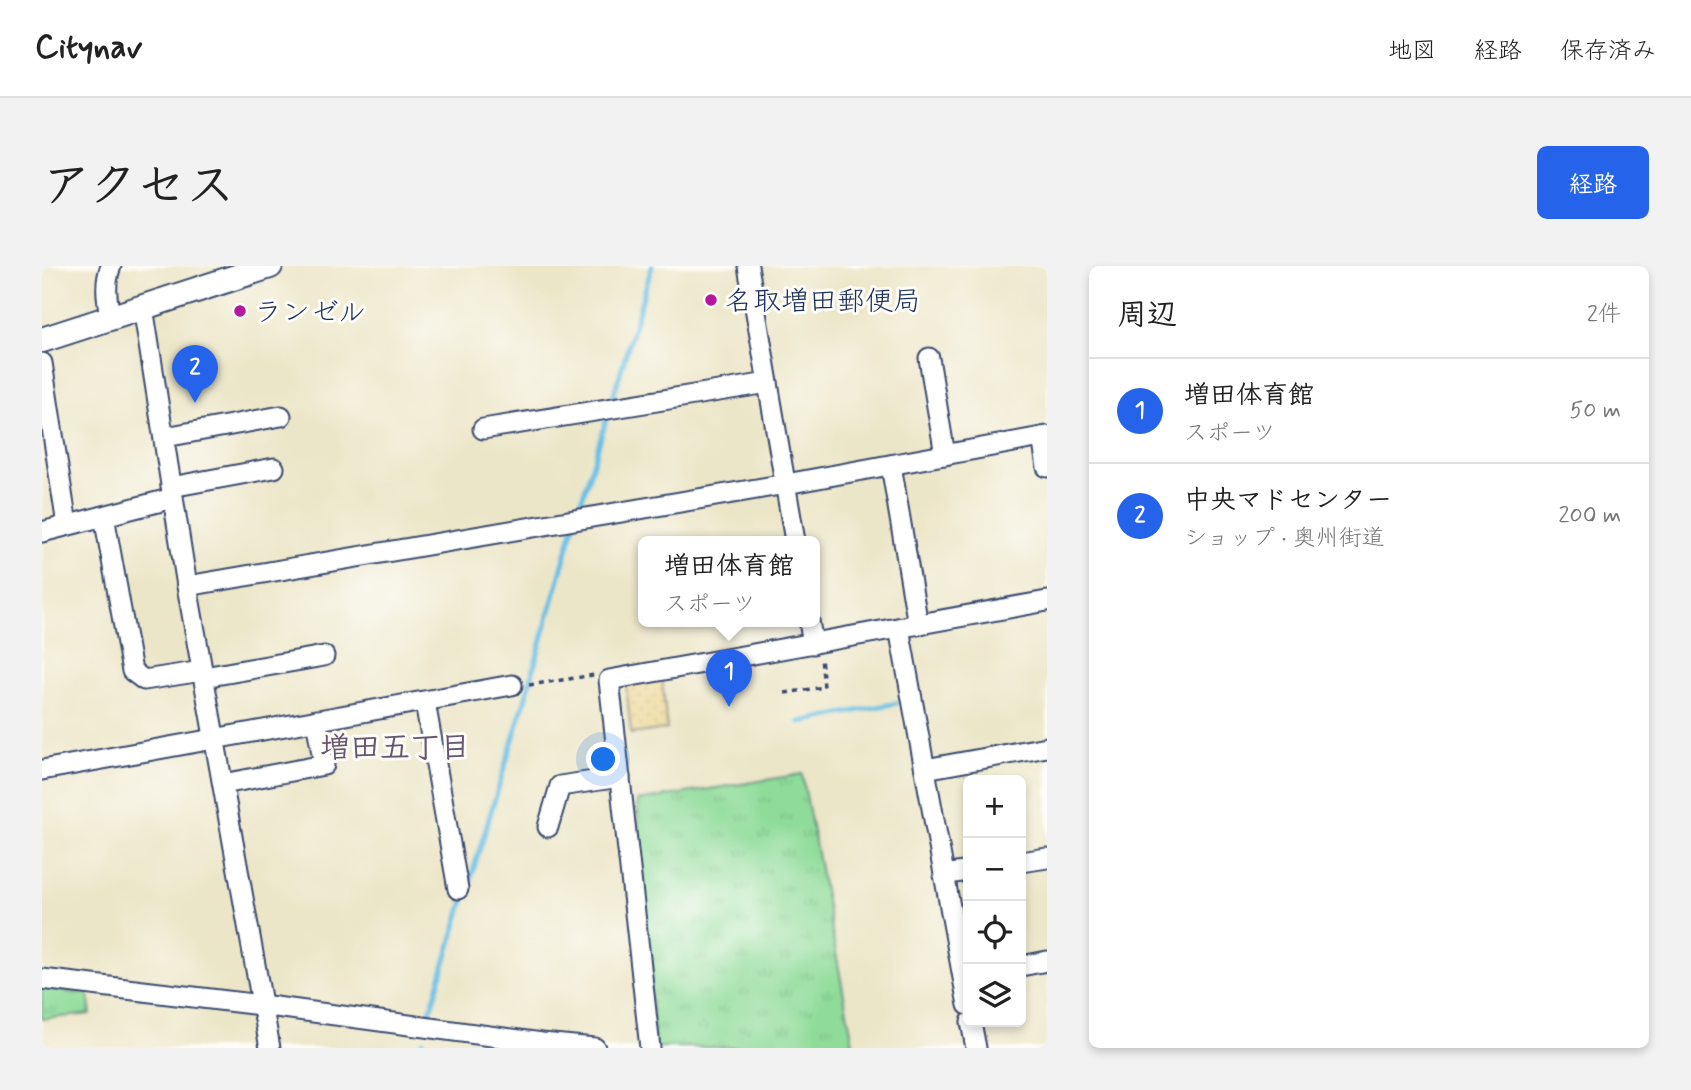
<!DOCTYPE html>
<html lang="ja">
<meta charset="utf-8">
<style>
:root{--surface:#fff;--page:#f2f2f2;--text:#222;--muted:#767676;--line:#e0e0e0;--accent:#2563eb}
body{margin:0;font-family:Mynerve,"Klee One",sans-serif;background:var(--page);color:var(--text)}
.controls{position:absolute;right:21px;bottom:21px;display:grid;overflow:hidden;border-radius:10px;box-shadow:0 4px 10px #0003}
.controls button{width:63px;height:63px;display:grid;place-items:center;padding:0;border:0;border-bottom:2px solid var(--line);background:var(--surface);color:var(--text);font:35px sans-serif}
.you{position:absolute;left:562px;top:494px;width:24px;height:24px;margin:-18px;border:5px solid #fff;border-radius:50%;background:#1a73e8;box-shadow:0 0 0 10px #1a73e833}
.badge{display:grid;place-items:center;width:46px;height:46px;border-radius:50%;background:var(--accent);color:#fff;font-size:23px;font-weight:700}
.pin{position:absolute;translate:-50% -58px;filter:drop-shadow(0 2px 4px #0008)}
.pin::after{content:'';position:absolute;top:37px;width:24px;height:21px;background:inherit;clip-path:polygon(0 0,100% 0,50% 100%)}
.popup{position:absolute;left:596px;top:270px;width:182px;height:91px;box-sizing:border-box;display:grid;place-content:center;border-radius:10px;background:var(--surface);filter:drop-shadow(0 2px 5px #0005);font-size:23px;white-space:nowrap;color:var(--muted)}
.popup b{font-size:26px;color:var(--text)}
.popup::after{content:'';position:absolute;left:50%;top:100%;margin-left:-14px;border:14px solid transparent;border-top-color:var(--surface)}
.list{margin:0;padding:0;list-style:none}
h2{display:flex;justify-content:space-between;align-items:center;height:91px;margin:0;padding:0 28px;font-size:30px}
h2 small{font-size:23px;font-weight:400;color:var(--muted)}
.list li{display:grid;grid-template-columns:46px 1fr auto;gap:21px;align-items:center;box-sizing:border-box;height:105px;padding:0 28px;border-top:2px solid var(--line)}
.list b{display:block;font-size:26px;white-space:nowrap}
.list p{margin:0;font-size:23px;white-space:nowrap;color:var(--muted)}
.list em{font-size:23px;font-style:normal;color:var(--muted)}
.icon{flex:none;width:38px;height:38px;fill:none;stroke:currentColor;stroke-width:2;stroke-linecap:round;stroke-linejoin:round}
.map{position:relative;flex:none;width:1005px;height:782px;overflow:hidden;border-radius:10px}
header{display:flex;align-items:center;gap:42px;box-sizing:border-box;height:98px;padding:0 35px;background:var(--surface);border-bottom:2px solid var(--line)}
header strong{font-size:33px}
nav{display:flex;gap:38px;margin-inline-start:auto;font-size:24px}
.intro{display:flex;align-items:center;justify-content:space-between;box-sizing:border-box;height:168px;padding:0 42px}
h1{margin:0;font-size:49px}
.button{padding:18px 32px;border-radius:10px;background:var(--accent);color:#fff;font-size:24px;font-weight:700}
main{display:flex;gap:42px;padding:0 42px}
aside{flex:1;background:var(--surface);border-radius:10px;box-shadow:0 4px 10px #0003}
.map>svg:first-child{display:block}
.grass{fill:url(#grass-tufts);stroke:#55867c;stroke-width:2}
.sand{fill:url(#sand-dots);stroke:#84847e;stroke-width:2}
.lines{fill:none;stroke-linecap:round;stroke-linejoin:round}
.stream{stroke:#66bee3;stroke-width:5}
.minor-casing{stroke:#3a4a6e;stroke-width:23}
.major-casing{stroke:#3a4a6e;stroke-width:28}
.path{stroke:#3a4a6e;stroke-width:3.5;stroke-dasharray:5 5;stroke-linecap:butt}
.minor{stroke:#fff;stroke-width:19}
.major{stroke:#fff;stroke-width:24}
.poi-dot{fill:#b5179e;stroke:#fdfcf7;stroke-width:2.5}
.labels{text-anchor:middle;stroke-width:6;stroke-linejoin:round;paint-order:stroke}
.poi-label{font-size:28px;fill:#1b2f5e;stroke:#fdfcf7;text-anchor:start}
.neighbourhood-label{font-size:30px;font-weight:bold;fill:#675570;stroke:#fdfcf7}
</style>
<header>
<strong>Citynav</strong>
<nav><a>地図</a><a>経路</a><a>保存済み</a></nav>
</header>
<div class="intro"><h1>アクセス</h1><a class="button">経路</a></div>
<main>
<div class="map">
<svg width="1005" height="782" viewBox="0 0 1005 782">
<defs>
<pattern id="grass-tufts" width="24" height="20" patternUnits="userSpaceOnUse" patternTransform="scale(1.75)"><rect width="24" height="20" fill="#8fdc9a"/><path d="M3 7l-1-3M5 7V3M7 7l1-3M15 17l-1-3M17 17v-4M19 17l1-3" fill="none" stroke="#7bbd87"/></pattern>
<pattern id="sand-dots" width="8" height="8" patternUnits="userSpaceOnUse" patternTransform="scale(1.75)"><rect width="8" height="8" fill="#eeda9e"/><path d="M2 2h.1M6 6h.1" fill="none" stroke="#ccbb8a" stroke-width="1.8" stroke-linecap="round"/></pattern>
</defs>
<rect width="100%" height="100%" fill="#fdfcf7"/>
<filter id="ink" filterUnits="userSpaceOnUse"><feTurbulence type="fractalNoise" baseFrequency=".0143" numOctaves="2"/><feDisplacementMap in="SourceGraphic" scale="14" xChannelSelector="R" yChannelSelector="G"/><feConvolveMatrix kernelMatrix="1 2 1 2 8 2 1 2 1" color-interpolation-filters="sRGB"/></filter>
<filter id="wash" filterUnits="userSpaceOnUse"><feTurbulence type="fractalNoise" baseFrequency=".00686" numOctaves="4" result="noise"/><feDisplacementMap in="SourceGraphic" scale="28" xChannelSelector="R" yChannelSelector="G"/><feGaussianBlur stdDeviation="1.57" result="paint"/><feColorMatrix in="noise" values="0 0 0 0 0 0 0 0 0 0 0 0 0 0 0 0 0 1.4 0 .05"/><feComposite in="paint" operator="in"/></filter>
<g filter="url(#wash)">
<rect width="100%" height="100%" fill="#ece6c8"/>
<!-- grass -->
<g class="grass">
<path d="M 760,508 L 812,782 L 613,781 L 595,535 Z"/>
<path d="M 0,722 L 46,728 L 49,748 L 0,753 Z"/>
</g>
<!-- sand -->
<path class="sand" d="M 620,413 L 625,463 L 589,468 L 584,417 Z"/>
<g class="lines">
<!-- stream -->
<g class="stream">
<path d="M 569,138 L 610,0"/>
<path d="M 536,246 L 566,148"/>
<path d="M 758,456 L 855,437"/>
<path d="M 385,756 L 483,434 L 532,259"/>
<path d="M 381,775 L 382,782"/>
</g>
</g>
</g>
<g filter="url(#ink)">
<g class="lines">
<defs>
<g id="minor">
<path d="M 706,0 L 753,275"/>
<path d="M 101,41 L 145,320 L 228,782"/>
<path d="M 68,51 C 65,33 62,17 69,0"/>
<path d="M 887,92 L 903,189"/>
<path d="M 0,97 L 25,259"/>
<path d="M 441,163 L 726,117"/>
<path d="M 123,171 L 239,150"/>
<path d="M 1000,171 L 1005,201"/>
<path d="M 849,199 L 876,359"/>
<path d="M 129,221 L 232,202"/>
<path d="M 62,250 L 90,405 L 102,414 L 160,405"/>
<path d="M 0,266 L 131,232"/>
<path d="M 145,320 L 744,218 L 1005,170"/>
<path d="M 767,355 L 771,378"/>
<path d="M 857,362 L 926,739"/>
<path d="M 162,411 L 282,390"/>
<path d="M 383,436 L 416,623"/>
<path d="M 883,503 L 1005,481"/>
<path d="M 0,504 L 470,419"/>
<path d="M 181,518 L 282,499 L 274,454"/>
<path d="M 506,561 L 518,520 L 578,511"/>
<path d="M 979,596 L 1005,592"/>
<path d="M 902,609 L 926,605"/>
<path d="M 979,700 L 1005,695"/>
<path d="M 0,713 L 219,739 L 500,777 L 553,782"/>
<path d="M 929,756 L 934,782"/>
<path d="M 608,782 L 567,414 L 1005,335"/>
</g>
<path id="major" d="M 0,74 L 228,0"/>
</defs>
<!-- minor casing -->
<use href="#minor" class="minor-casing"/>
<!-- major casing -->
<use href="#major" class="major-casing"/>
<!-- path -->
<g class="path">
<path d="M 487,419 L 552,409"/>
<path d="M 743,427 L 782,421 L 779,392"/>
</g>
<!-- minor -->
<use href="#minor" class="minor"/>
<!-- major -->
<use href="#major" class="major"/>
</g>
</g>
<!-- markers -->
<g class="poi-dot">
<circle cx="669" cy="34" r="7"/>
<circle cx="198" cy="45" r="7"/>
</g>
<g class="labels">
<!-- poi labels -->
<g class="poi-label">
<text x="683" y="44">名取増田郵便局</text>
<text x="212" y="55">ランゼル</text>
</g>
<!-- neighbourhood labels -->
<g class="neighbourhood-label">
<text x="353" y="491">増田五丁目</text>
</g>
</g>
</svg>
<div class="controls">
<button>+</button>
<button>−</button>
<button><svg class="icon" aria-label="locate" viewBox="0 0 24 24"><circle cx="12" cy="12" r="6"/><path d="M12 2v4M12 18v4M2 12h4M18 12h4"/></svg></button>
<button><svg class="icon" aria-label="layers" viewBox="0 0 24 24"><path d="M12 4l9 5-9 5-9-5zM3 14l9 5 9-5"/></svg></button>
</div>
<div class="you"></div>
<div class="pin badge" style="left:687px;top:441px">1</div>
<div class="popup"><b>増田体育館</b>スポーツ</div>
<div class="pin badge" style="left:153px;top:137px">2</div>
</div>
<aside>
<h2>周辺<small>2件</small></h2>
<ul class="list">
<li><span class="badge">1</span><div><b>増田体育館</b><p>スポーツ</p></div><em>50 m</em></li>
<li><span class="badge">2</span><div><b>中央マドセンター</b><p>ショップ · 奥州街道</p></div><em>200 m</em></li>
</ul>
</aside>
</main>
